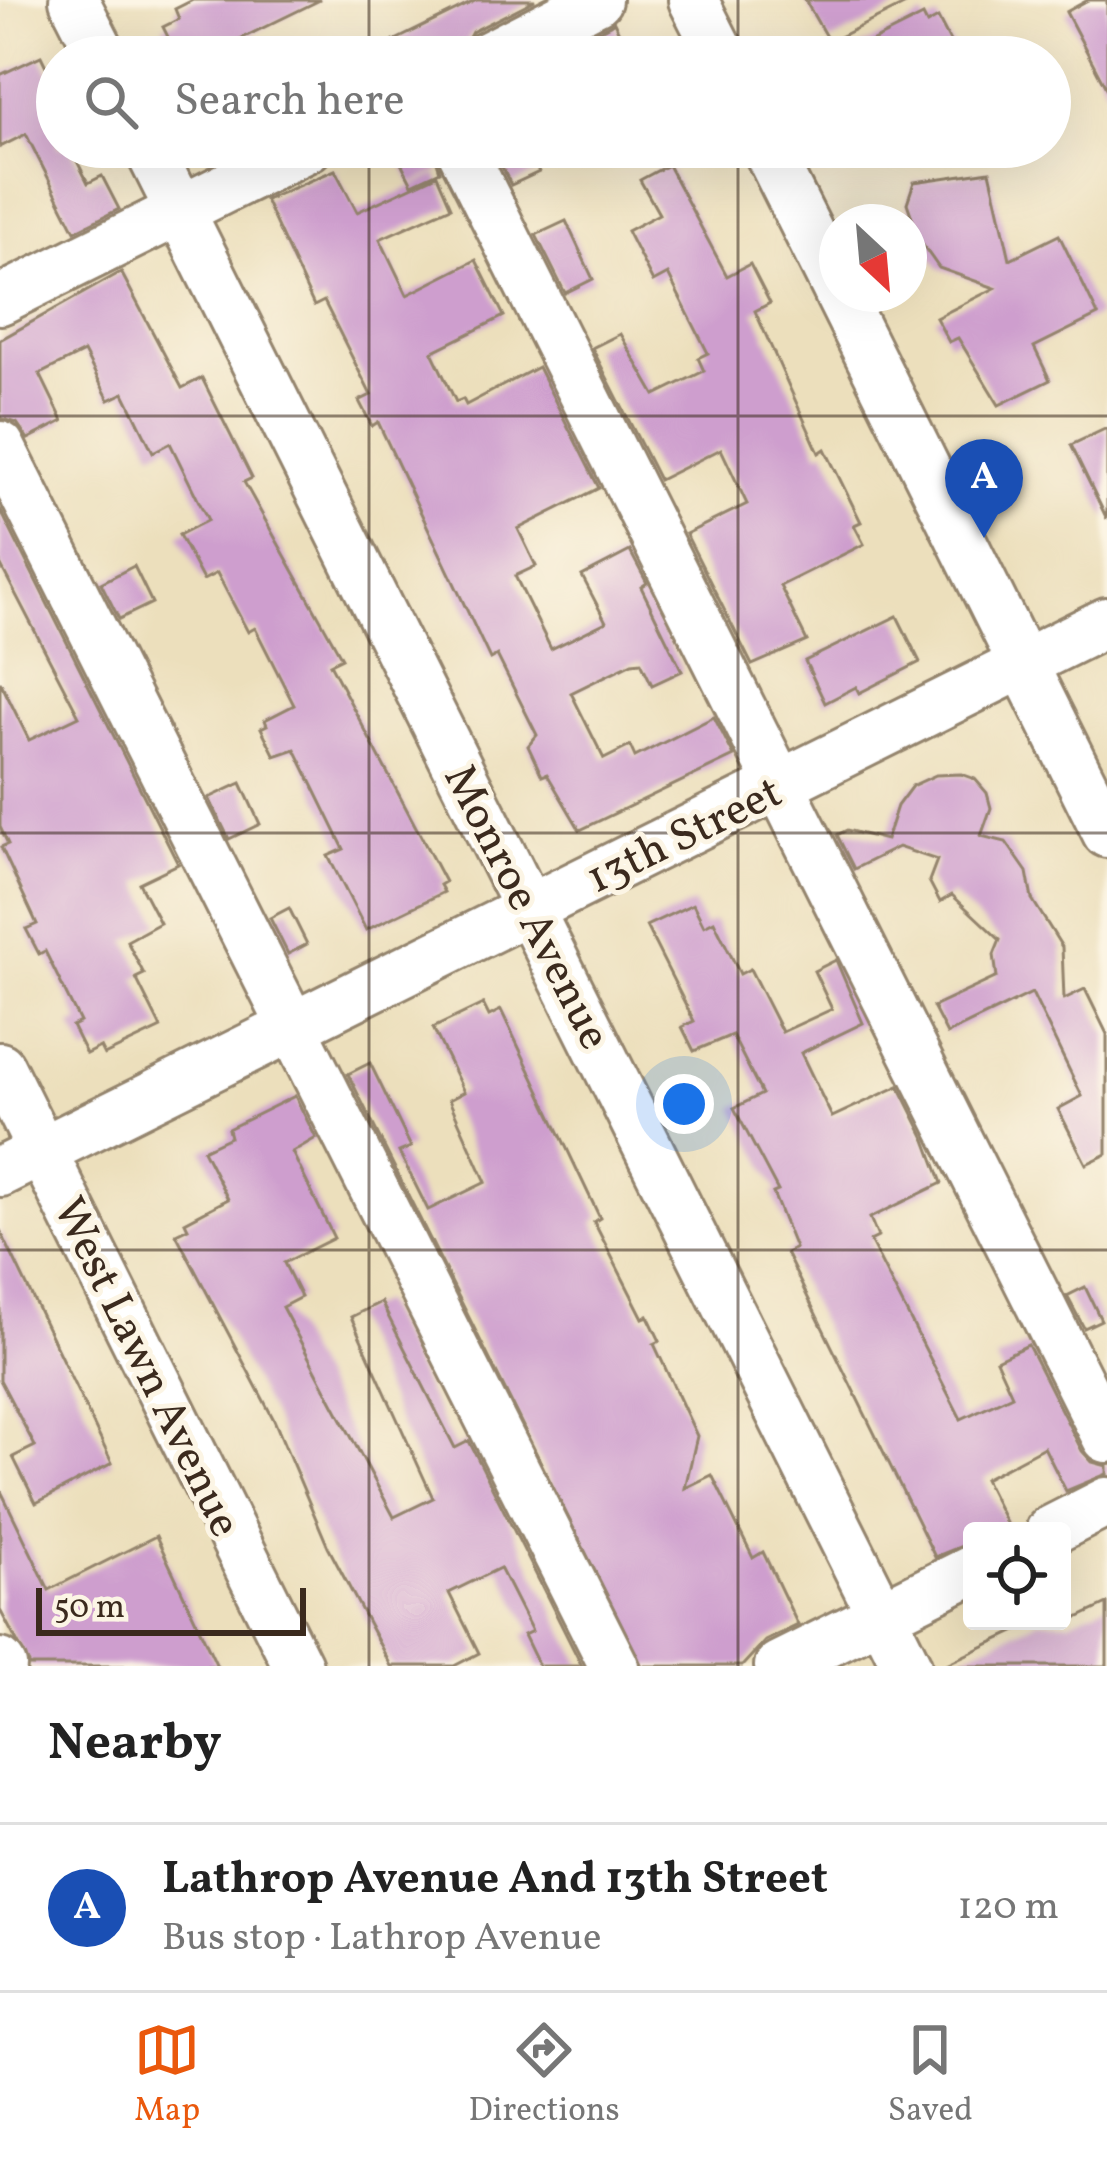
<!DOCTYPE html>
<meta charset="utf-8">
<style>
:root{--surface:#fff;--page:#f2f2f2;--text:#222;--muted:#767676;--line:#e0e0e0;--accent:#ea580c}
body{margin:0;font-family:Vollkorn,serif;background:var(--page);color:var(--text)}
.controls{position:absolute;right:36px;bottom:36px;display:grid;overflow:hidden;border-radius:12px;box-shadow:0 12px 48px #0002}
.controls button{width:108px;height:108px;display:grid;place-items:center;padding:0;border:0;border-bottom:3px solid var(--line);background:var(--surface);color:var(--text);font:60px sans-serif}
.compass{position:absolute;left:819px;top:204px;width:108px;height:108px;border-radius:50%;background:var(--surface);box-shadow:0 12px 48px #0002;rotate:154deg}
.scale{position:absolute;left:36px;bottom:30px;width:270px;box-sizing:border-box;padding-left:12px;border:6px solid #3b2a1e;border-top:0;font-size:33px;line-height:42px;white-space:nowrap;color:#3b2a1e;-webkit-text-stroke:9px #fcf5e5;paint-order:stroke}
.you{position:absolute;left:684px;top:1104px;width:42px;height:42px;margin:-30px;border:9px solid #fff;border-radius:50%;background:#1a73e8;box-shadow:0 0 0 18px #1a73e833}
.badge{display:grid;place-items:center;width:78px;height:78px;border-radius:50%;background:var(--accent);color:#fff;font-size:39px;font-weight:700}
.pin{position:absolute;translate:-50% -99px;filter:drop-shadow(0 3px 6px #0008)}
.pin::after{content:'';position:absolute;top:63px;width:42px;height:36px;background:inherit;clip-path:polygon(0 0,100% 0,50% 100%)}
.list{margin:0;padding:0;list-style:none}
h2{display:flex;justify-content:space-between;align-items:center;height:156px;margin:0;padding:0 48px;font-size:51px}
h2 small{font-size:39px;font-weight:400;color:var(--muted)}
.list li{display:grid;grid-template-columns:78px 1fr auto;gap:36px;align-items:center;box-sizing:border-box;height:168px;padding:0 48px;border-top:3px solid var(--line)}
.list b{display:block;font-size:45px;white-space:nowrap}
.list p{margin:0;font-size:39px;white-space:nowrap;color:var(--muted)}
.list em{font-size:39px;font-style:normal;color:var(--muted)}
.icon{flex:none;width:66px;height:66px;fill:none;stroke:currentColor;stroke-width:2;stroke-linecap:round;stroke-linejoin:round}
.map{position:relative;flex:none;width:1107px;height:1666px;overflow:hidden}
.search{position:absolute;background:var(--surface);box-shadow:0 12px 48px #0002;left:36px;right:36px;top:36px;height:132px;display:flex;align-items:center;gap:30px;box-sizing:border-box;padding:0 42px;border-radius:66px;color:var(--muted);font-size:45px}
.sheet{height:324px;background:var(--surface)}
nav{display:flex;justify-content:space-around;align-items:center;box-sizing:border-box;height:168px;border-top:3px solid var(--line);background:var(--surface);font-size:33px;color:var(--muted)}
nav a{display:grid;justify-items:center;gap:6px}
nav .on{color:var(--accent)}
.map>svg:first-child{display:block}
.building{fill:#ce9ece}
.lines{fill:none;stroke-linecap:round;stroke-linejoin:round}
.minor-casing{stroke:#94846d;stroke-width:54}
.minor{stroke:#fff;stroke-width:48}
.grid{fill:none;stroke:#3b2a1e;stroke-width:3;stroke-opacity:0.55}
.labels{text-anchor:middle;stroke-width:10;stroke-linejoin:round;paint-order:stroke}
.street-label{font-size:45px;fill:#3b2a1e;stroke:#fcf5e5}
</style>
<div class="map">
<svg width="1107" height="1666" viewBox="0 0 1107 1666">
<rect width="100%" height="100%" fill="#fcf5e5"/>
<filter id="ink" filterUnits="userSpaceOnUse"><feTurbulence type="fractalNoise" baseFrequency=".00833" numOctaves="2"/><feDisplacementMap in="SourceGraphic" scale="24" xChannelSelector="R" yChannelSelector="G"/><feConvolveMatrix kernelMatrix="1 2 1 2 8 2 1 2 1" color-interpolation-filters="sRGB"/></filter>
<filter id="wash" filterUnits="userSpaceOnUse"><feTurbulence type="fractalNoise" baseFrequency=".004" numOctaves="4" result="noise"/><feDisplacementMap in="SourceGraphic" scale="48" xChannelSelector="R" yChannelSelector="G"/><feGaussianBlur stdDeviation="2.7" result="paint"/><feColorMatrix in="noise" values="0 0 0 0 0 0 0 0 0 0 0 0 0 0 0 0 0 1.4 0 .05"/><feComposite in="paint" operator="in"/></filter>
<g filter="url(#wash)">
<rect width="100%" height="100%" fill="#ecdfbc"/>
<g id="blocks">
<!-- building -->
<g class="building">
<path d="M 193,0 L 320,0 L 224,47 L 230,57 L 178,57 L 163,27 L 179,19 L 175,9 Z"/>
<path d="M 477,0 L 535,0 L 472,32 L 458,57 L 361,57 Z"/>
<path d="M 805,0 L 914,0 L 829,42 Z"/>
<path d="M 1088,0 L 1107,0 L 1107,90 L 1066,12 Z"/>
<path d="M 923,16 L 927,24 L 938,18 L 958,57 L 841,57 Z"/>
<path d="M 614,22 L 631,57 L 548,57 L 610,25 Z"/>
<path d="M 41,56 L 57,89 L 57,147 L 70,147 L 88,183 L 102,176 L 119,209 L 75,231 L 26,134 L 0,147 L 0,75 Z"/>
<path d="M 393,147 L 432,147 L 440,171 L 412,184 Z"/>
<path d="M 492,147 L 527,147 L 539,172 L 511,185 Z"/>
<path d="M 668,165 L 727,276 L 750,264 L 770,303 L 755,311 L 819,453 L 825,449 L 861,522 L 854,525 L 864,544 L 780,586 L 807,641 L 752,665 L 686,534 L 747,504 L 721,449 L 659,480 L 592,348 L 620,334 L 655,395 L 704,371 L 698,358 L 708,353 L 668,274 L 653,282 L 627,231 L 659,214 L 640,180 Z"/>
<path d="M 335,170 L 357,212 L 437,175 L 451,207 L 380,239 L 407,295 L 476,260 L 504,316 L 432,352 L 456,402 L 463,399 L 466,405 L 538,367 L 599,488 L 518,529 L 536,566 L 515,576 L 551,649 L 606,622 L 582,576 L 630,551 L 647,583 L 641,587 L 682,671 L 652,685 L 641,662 L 632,663 L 571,693 L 604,759 L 630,746 L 635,757 L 714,717 L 734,756 L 580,830 L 547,774 L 542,776 L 528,746 L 537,735 L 497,655 L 490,659 L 378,422 L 372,426 L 359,401 L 371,395 L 324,301 L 314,306 L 265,200 Z"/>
<path d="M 990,171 L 1010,259 L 1059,235 L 1098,315 L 1034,347 L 1050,380 L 999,405 L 958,338 L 949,342 L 936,318 L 995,288 L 939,268 L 920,241 L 907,203 L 914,182 Z"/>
<path d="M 566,221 L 593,279 L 565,293 L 536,235 Z"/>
<path d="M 121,272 L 182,388 L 202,378 L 252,478 L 244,482 L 342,658 L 330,664 L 445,882 L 440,885 L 444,892 L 366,930 L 328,856 L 344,849 L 295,749 L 275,756 L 261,728 L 267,725 L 265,720 L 294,705 L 255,628 L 248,632 L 217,573 L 203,580 L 179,535 L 208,520 L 170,443 L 153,452 L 124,393 L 109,400 L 84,352 L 40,374 L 63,421 L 28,439 L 17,423 L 0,418 L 0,340 Z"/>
<path d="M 1107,428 L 1107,519 L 1071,445 Z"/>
<path d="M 0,509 L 178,864 L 139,883 L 160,923 L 127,941 L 144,974 L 136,978 L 161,1028 L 104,1055 L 100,1047 L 86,1054 L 72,1026 L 80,1022 L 45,951 L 39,954 L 26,929 L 37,924 L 1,847 L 8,844 L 0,827 L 0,681 L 29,740 L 79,716 L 0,564 Z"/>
<path d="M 134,566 L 152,603 L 119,619 L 101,583 Z"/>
<path d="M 897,616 L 920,662 L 859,693 L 856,687 L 825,703 L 805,661 Z"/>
<path d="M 961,774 L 975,779 L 987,793 L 991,808 L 981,836 L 1006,842 L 1027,872 L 1032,899 L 1062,947 L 1064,999 L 1085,989 L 1107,1034 L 1107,1154 L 1086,1164 L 1058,1109 L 1082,1096 L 1032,993 L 947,1034 L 933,1007 L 997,977 L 994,955 L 1000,940 L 952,895 L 940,902 L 929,881 L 937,860 L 898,847 L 854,869 L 837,835 L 847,830 L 886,840 L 897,806 L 912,786 L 936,775 Z"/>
<path d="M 241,783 L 260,824 L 229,839 L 209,798 Z"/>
<path d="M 693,904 L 704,926 L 714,921 L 740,974 L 750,969 L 782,1032 L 832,1009 L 814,971 L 836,960 L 863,1023 L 801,1053 L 832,1117 L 899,1086 L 926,1140 L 942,1183 L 870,1218 L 878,1237 L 870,1241 L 961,1419 L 1012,1395 L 996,1360 L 1028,1345 L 1082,1451 L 1092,1462 L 1107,1466 L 1107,1474 L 1066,1491 L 1044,1447 L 984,1479 L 1010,1531 L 972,1531 L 972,1542 L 935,1557 L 786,1253 L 795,1248 L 773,1193 L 778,1191 L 734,1108 L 762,1094 L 732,1035 L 694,1051 L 682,1027 L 694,1021 L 646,926 Z"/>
<path d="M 289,908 L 307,944 L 288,954 L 270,918 Z"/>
<path d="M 483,1004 L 489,1016 L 501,1010 L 600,1218 L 594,1222 L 643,1318 L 648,1316 L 660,1341 L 654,1344 L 697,1436 L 685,1488 L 712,1475 L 753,1558 L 763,1552 L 798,1625 L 765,1641 L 742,1666 L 642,1666 L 348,1074 L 370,1063 L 411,1147 L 399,1152 L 428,1210 L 486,1182 L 449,1100 L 464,1092 L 433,1028 Z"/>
<path d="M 295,1096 L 316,1138 L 292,1152 L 334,1238 L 284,1263 L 301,1297 L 282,1307 L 394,1517 L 433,1498 L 351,1317 L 381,1302 L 455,1448 L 469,1441 L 582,1666 L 539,1666 L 524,1635 L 532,1631 L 500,1568 L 449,1593 L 479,1653 L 454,1666 L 391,1666 L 328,1547 L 274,1420 L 176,1234 L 188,1228 L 185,1222 L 228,1199 L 203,1150 L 230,1137 L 228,1129 Z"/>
<path d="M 0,1230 L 112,1463 L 36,1503 L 13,1457 L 35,1446 L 0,1380 Z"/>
<path d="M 1085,1287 L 1101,1320 L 1084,1328 L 1067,1296 Z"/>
<path d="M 0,1489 L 49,1590 L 156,1536 L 217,1666 L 30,1666 L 0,1610 Z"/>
<path d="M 1107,1604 L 1107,1666 L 942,1666 L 1038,1621 L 1071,1621 Z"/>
</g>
</g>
</g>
<g filter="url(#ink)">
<use href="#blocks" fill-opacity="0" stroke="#94846d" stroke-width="3"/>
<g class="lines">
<defs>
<g id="minor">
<path d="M 74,0 L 103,57"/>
<path d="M 693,0 L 722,57"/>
<path d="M 486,57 L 597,0"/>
<path d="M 148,147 L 907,1666"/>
<path d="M 460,147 L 1107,1438"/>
<path d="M 766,147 L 837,289"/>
<path d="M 839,294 L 1107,833"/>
<path d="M 0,300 L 308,147"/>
<path d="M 0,446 L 614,1666"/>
<path d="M 0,1067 L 298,1666"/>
<path d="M 0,1172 L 1107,622"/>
<path d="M 1050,1531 L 1107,1502"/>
<path d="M 0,1663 L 2,1666"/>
<path d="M 779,1666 L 972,1570"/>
</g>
</defs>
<!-- minor casing -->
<use href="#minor" class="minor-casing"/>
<!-- minor -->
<use href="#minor" class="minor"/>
</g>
</g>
<!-- grid -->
<path class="grid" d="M 369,0 L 369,57M 738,0 L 738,57M 369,147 L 369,1666M 738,147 L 738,1666M 0,416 L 1107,416M 0,833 L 1107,833M 0,1250 L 1107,1250"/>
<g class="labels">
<!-- street labels -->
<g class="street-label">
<text transform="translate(683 833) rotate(-26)" y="16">13th Street</text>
<text transform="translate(529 906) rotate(63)" y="16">Monroe Avenue</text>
<text transform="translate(149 1366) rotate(64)" y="16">West Lawn Avenue</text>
</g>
</g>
</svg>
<div class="controls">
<button><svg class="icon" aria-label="locate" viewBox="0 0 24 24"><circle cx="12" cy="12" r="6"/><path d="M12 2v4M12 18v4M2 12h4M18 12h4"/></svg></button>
</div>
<svg class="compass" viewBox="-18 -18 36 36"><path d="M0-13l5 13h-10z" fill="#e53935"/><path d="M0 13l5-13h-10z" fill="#767676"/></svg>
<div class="scale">50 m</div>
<div class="you"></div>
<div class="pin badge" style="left:984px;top:538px;background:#1a4fb4">A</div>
<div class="search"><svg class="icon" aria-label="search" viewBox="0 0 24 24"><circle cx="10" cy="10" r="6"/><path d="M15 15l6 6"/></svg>Search here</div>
</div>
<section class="sheet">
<h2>Nearby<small></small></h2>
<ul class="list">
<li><span class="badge" style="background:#1a4fb4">A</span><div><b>Lathrop Avenue And 13th Street</b><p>Bus stop · Lathrop Avenue</p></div><em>120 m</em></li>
</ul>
</section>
<nav>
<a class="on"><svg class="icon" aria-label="map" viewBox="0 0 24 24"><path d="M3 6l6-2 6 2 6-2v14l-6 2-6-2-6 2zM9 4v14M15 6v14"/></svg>Map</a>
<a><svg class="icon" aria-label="directions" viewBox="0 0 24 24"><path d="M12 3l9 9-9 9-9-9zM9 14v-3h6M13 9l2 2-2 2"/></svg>Directions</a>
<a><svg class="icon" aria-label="saved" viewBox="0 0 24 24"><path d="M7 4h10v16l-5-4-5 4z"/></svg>Saved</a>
</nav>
